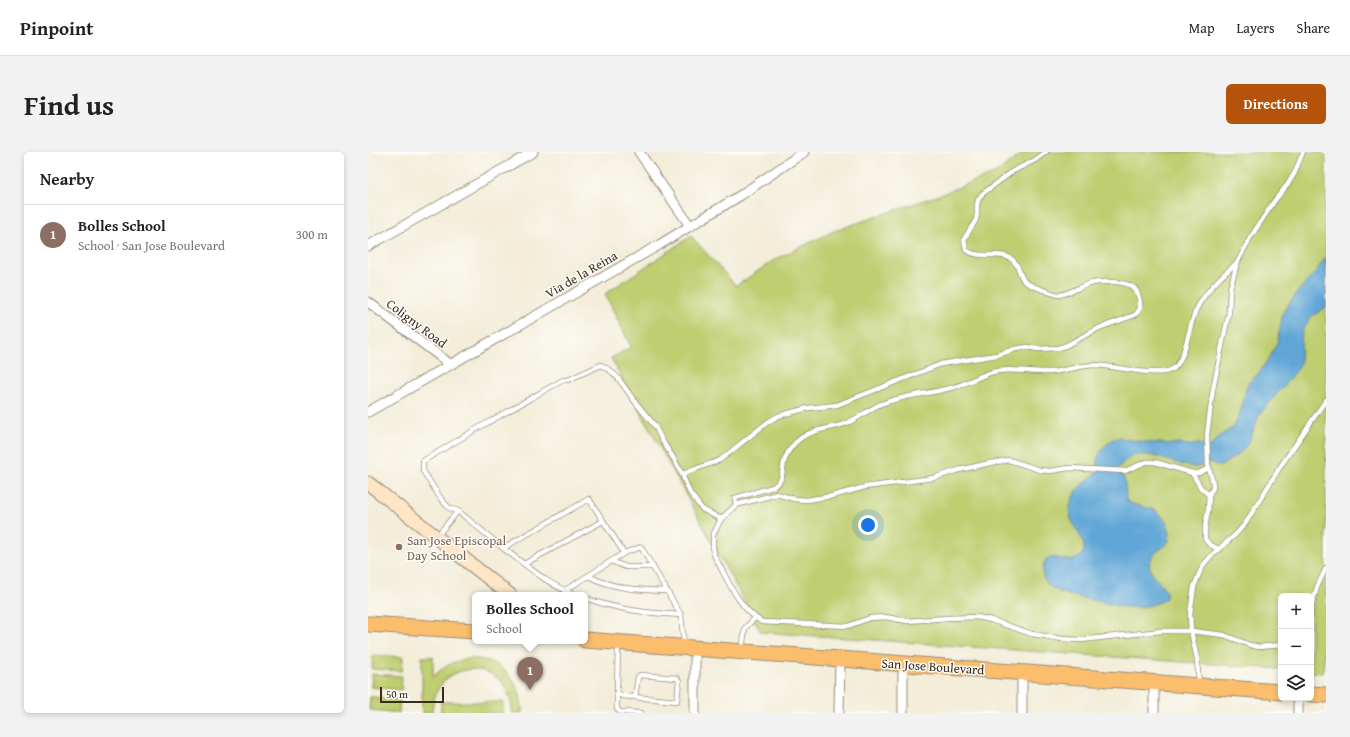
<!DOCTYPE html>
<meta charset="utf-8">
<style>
:root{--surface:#fff;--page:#f2f2f2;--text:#222;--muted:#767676;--line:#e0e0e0;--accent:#b45309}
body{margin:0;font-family:"Gentium Book Plus",serif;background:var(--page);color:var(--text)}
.controls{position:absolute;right:12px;bottom:12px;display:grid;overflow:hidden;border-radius:6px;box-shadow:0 2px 6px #0003}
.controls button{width:36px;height:36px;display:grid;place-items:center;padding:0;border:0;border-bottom:1px solid var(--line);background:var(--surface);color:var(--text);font:20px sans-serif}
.scale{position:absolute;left:12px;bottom:10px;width:64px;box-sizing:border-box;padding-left:4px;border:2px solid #3b2a1e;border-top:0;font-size:11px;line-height:14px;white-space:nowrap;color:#3b2a1e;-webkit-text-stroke:3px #fdfcf7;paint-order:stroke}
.you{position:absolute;left:500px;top:373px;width:14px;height:14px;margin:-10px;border:3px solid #fff;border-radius:50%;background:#1a73e8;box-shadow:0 0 0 6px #1a73e833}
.badge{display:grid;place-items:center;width:26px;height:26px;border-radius:50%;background:var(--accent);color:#fff;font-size:13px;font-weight:700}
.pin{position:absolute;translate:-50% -33px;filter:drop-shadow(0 1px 2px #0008)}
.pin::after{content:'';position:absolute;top:21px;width:14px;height:12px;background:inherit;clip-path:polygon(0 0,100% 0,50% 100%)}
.popup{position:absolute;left:104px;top:440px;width:116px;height:52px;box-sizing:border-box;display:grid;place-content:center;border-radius:6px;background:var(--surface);filter:drop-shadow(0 1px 3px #0005);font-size:13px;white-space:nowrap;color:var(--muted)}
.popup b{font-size:15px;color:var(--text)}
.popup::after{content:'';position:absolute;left:50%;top:100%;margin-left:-8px;border:8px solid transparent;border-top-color:var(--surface)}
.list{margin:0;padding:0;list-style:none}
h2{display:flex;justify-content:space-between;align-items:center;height:52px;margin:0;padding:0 16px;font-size:17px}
h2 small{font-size:13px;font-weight:400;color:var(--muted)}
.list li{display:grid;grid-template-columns:26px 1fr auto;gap:12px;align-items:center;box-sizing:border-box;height:60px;padding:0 16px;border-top:1px solid var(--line)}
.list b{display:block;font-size:15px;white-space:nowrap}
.list p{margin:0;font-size:13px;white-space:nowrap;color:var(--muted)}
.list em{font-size:13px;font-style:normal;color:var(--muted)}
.icon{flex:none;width:22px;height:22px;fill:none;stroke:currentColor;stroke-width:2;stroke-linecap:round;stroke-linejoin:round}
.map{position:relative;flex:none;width:958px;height:561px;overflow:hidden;border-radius:6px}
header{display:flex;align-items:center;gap:24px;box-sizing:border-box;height:56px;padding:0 20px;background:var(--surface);border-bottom:1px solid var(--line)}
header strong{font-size:19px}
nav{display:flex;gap:22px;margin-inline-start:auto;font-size:14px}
.intro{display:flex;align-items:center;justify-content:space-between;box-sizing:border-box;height:96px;padding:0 24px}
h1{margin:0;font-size:28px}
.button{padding:10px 18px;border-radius:6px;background:var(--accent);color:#fff;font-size:14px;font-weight:700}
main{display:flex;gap:24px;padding:0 24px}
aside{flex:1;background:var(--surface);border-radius:6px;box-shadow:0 2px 6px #0003}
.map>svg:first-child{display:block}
.green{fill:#bece70;stroke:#7c7c47}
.water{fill:#5fa6d6;stroke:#4d687a}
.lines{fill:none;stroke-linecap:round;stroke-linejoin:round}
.lane-casing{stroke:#978c7c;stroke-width:6}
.street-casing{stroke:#978c7c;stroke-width:11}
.secondary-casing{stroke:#978c7c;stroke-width:15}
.primary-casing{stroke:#978c7c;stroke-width:17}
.lane{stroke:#fff;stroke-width:4.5}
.street{stroke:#fff;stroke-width:9}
.secondary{stroke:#fde5c5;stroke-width:13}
.primary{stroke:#fabe6d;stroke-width:15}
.education-dot{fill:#8d6e63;stroke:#fdfcf7;stroke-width:1.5}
.labels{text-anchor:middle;stroke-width:3;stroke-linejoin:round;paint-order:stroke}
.street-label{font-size:13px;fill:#3b2a1e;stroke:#fdfcf7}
.education-label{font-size:13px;fill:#785e54;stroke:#fdfcf7;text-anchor:start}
</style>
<header>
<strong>Pinpoint</strong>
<nav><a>Map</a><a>Layers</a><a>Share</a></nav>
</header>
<div class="intro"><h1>Find us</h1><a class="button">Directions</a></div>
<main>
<aside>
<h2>Nearby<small></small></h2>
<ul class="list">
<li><span class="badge" style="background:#8d6e63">1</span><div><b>Bolles School</b><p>School · San Jose Boulevard</p></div><em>300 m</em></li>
</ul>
</aside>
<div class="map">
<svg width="958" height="561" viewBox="0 0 958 561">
<rect width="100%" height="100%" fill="#fdfcf7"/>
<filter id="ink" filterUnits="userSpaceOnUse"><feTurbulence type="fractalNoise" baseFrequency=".025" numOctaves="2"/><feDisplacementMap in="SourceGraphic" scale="8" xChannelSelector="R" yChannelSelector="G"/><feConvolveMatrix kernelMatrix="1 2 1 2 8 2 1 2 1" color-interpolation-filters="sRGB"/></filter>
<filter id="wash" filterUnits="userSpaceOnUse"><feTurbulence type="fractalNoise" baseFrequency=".012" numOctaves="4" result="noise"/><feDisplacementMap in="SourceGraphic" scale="16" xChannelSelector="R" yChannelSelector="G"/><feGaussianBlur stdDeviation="0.9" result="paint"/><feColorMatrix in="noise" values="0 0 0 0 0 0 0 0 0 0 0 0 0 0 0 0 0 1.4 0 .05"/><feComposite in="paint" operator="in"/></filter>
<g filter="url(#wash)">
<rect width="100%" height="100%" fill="#f3edd9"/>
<!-- green -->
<g class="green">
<path d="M 657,0 L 958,0 L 958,473 L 955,521 L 943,520 L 943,444 L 913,444 L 913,517 L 393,480 L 243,206 L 263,195 L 237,142 L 323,84 L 368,134 L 406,108 L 466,79 L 571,43 L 628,21 Z"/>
<path d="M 5,503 L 35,505 L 34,519 L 4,517 Z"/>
<path d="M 54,505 L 65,505 L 65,525 C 100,488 155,510 154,561 L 144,561 C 144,503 65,503 64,561 L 54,561 Z"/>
<path d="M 4,522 L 34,524 L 33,538 L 3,535 Z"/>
<path d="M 2,545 L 32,547 L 31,561 L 1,558 Z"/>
<rect x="73" y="550" width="62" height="11"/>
</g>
<!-- water -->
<path class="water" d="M 958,105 L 958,155 L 944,164 L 934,179 L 932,212 L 930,217 L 891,263 L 881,290 L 872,301 L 853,314 L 849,314 L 843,310 C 837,311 834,315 828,315 C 809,315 780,296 763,305 C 758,307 753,313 749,317 L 748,320 L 755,324 L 757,330 L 758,348 L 762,351 C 770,354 780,355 788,359 C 797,365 806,380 800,390 C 797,395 790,398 786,403 C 769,423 807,434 797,447 C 795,449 792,450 789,451 C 768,460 746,453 724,448 C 703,444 662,438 678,407 C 690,402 699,413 711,405 C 724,397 708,379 704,369 C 702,365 701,359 702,354 C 705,337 719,328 731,319 L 729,308 L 731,302 L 738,293 L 745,287 L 751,286 L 777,290 L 825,293 C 829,291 834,292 838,295 L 842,295 L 852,284 L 866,275 L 873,258 L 878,237 L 881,230 L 889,223 L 902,205 L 909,191 L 915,160 L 931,138 L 946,122 Z"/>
</g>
<g filter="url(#ink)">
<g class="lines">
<defs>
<g id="lane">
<path d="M 824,321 L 831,321 L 841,316"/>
<path d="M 314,322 L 352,308 L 400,270 L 410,264 L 440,256 L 469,253 L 573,212 L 629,203 L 647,197 L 659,195 L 670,197 L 690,196 L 697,194 L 731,176 L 767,163 C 773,157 773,154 771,146 C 770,143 769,138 766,136 C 757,128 731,129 721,132 C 714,134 696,144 690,143 C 683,141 660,133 656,129 C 650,121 652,112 642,106 C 628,99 613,108 598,98 L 596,87 L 608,68 L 609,62 L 609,53 L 610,48 L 614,42 L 645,19 L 667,8 L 678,0"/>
<path d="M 841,343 L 833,336 L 824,321 L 787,310 L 778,310 L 757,319 L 702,316 L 682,319 L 672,318 L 641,308 L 622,311 L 591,318 L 565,326 L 497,335 L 464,344 L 439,348 L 426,347 L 409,342 L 368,353 L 353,367 L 345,383 L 345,395 L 346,403 C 359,426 370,456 394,470 L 480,474 L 502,466 L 517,465 L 539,469 L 579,466 L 609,465 L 623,468 L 664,482 L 694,487 L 713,488 L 793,479 L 823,479 L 856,483 L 882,493 L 891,495 L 913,493"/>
<path d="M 368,353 L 367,346 L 405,335 C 417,329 413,318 417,307 C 420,298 426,291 433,286 C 447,276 464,277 479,271 C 491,266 501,257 513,252 C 536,243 562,242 586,235 C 601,231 614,222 629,219 C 646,216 665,221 683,220 C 698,219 712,213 728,213 C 746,214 790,226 805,217 C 818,209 821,170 829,156 C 838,139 854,123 869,111"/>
<path d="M 90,359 L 81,356 L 73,347 L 55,319 L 55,309 L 112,275 L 195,228 L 200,228 L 233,213 L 243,219 L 250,226 L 268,251 L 287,274 L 295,290 L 306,307 L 314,322 L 322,341 L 334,357 L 353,367"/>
<path d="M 69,384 L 90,359 L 135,396 L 221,347 L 256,401 L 273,395 L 313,463 L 316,492"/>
<path d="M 135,396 C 158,413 180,433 208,443"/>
<path d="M 850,397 L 841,392 L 837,387 L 837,375 L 840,359 L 841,343 L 845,336 L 845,331 L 840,312 L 839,283 L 845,237 L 861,160 L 862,137 L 869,111 L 882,86 L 907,48 L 920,32 L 927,20 L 935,0"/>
<path d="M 243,409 L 258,415 L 285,415"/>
<path d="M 156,412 L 235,369"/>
<path d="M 220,424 C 246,437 270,438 299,439"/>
<path d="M 196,439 L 256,401"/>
<path d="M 217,446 C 250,458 279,461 313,463"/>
<path d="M 943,456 L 949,435 L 958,416"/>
<path d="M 250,493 L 249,540 L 254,544 L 309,549 L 311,529 L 309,526 L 272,523 L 270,525 L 267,545"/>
<path d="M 374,498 L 377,476 L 387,466"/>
<path d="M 831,532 L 829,507 L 823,479 L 822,462 L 826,435 L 831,422 L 836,412 L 844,403 L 868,382 L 877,372 L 912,315 L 958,248"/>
<path d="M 249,540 L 249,557 L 252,560 L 273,561"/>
</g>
<g id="street">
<path d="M 271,0 L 322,74"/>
<path d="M 0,94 L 165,0"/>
<path d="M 0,150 L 82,212"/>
<path d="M 0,260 L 291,93 L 373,43 L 436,0"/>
<path d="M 327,561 L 327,497"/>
<path d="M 471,561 L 472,507"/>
<path d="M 535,561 L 535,512"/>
<path d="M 654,561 L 654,520"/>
<path d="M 786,561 L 786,530"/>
<path d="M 930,561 L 930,546"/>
</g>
<path id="secondary" d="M 0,331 L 142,443"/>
<g id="primary">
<path d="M 0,472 L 107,479"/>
<path d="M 217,488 L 913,540"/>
<path d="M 943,542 L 958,543"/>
</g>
</defs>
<!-- lane casing -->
<use href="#lane" class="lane-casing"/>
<!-- street casing -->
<use href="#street" class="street-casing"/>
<!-- secondary casing -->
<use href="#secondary" class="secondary-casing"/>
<!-- primary casing -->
<use href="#primary" class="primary-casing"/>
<!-- lane -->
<use href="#lane" class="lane"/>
<!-- street -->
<use href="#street" class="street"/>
<!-- secondary -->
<use href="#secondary" class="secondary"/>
<!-- primary -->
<use href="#primary" class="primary"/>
</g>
</g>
<!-- markers -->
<circle class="education-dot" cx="31" cy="395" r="4"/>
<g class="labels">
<!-- street labels -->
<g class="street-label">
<text transform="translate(213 122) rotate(-30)" y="5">Via de la Reina</text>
<text transform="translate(49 171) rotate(37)" y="5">Coligny Road</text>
<text transform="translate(565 514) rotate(4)" y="5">San Jose Boulevard</text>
</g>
<!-- education labels -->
<g class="education-label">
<text x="39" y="393">San Jose Episcopal<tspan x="39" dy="15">Day School</tspan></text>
</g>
</g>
</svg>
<div class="controls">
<button>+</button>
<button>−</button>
<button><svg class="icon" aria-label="layers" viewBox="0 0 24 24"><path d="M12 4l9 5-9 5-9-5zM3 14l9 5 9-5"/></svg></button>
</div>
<div class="scale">50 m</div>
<div class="you"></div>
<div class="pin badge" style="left:162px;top:538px;background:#8d6e63">1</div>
<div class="popup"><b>Bolles School</b>School</div>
</div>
</main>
